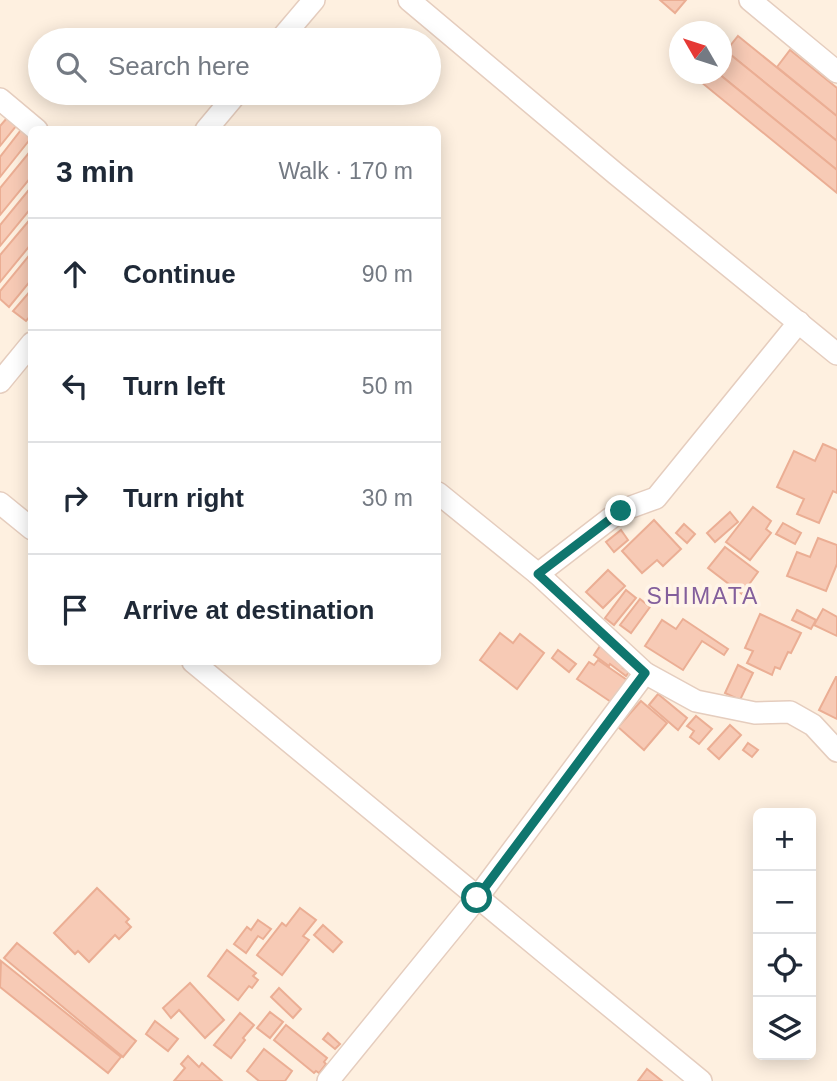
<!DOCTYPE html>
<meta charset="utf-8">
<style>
:root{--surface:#fff;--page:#f2f2f3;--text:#1f2937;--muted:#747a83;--line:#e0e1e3}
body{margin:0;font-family:Arial,sans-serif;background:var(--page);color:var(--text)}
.controls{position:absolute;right:21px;bottom:21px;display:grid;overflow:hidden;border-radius:10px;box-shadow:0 4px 18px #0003}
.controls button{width:63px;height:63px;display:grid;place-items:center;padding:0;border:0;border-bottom:2px solid var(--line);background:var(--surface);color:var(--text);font:35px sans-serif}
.compass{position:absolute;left:669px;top:21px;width:63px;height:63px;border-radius:50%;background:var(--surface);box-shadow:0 4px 18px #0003;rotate:309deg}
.stop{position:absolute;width:21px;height:21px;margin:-16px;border:5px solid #0f766e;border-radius:50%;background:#fff}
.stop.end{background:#0f766e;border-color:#fff;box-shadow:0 2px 7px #0008}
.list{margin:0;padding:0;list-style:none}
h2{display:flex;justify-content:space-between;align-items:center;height:91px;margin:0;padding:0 28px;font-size:30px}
h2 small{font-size:23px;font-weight:400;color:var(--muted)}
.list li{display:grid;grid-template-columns:46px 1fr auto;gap:21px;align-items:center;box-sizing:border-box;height:112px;padding:0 28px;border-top:2px solid var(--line)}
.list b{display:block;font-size:26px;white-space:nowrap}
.list em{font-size:23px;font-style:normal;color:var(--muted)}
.icon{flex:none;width:38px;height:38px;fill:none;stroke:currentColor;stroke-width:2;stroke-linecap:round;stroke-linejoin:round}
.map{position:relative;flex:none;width:837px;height:1081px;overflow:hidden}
.search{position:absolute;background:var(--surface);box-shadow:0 4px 18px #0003;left:28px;top:28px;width:413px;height:77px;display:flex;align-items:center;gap:18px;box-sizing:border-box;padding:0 24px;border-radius:38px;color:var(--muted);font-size:26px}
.panel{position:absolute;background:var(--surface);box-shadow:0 4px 18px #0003;left:28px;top:126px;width:413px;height:539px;border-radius:10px}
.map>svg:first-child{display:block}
.building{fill:#f7cab5;stroke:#ebae94;stroke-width:2}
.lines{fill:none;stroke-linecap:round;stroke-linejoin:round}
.minor-casing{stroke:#e5cdbe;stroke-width:24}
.minor{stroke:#fff;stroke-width:21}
.route{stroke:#0f766e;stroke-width:9}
.labels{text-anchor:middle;stroke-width:7;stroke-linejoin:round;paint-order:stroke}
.quarter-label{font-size:23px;letter-spacing:2px;fill:#835f9c;stroke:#fff4e8}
</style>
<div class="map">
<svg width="837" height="1081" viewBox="0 0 837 1081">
<rect width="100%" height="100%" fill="#fef0e0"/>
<!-- building -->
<g class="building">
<path d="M 660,0 L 686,0 L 675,13 Z"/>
<path d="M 738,36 L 837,116 L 837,141 L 726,51 Z"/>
<path d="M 790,50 L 837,88 L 837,116 L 777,67 Z"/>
<path d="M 726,51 L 837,141 L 837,170 L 719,74 L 722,74 L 722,56 Z"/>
<path d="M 708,74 L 719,74 L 837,170 L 837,193 L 701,82 Z"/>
<path d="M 7,118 L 16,126 L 0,146 L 0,126 Z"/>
<path d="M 21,130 L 31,138 L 0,177 L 0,157 Z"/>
<path d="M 32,149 L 32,176 L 0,215 L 0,188 Z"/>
<path d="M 32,186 L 32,207 L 0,246 L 0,225 Z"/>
<path d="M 32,217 L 32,243 L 0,282 L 0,255 Z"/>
<path d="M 32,252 L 32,279 L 9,307 L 0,299 L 0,291 Z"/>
<path d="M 32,289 L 32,314 L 26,321 L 13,311 Z"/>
<path d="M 823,444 L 837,450 L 837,493 L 833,491 L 819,523 L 797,514 L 804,499 L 777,487 L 794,451 L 815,461 Z"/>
<path d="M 753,507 L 771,521 L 766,529 L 771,533 L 750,560 L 726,542 Z"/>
<path d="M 730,512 L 738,522 L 715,542 L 707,533 Z"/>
<path d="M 654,520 L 681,549 L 663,566 L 657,560 L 642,573 L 622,551 Z"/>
<path d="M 783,523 L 801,533 L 795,544 L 776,534 Z"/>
<path d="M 684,524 L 695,534 L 687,543 L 676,533 Z"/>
<path d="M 621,530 L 628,540 L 614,552 L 606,542 Z"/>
<path d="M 818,538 L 837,545 L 837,564 L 826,591 L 787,576 L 797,552 L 810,557 Z"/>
<path d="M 725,547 L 758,572 L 742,594 L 708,568 Z"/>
<path d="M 608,570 L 625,586 L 603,608 L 586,592 Z"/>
<path d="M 626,590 L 636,598 L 614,625 L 605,618 Z"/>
<path d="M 640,599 L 650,607 L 631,633 L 620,625 Z"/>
<path d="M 823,609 L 837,617 L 837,636 L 814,625 Z"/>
<path d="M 797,610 L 816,620 L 811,629 L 792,620 Z"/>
<path d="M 760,614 L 801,633 L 791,653 L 788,652 L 780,669 L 775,667 L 772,675 L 747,663 L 753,651 L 745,648 Z"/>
<path d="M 683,619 L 728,649 L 724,655 L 702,641 L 683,670 L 645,646 L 662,620 L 676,629 Z"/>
<path d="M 500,633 L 513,643 L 520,634 L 544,653 L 517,689 L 480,660 Z"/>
<path d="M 600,646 L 626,666 L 623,668 L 629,672 L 626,676 L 610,664 L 609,666 L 594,655 Z"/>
<path d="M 558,650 L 576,664 L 569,672 L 552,658 Z"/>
<path d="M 598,660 L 627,680 L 611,702 L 577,679 L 589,662 L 594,665 Z"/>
<path d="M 738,665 L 753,673 L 740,700 L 725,693 Z"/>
<path d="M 836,677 L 837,677 L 837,719 L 819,710 Z"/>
<path d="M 658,694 L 687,718 L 678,730 L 649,705 Z"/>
<path d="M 641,701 L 667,723 L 644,750 L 618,727 Z"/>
<path d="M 696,716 L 712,729 L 699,744 L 690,737 L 694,731 L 687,726 Z"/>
<path d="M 730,725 L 741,735 L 719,759 L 708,749 Z"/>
<path d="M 748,743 L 758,750 L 752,757 L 743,750 Z"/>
<path d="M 97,888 L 129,919 L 126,922 L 131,927 L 119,939 L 115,935 L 89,962 L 78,951 L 75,954 L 54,933 Z"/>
<path d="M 300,908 L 316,920 L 303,936 L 309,940 L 282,975 L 257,955 L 282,923 L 286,926 Z"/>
<path d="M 258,920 L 271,929 L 263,939 L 258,936 L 246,953 L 234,944 L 247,927 L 251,930 Z"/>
<path d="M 323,925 L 342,942 L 333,952 L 314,935 Z"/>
<path d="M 17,943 L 136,1041 L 123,1057 L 4,958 Z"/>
<path d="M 227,950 L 256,973 L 253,976 L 258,980 L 252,988 L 249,986 L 238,1000 L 208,976 Z"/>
<path d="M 1,961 L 121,1057 L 108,1073 L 0,987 Z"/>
<path d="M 190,983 L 224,1020 L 205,1038 L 179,1010 L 171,1018 L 163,1008 Z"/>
<path d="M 279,988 L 301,1009 L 293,1018 L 271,997 Z"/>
<path d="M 270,1012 L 283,1022 L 270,1038 L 257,1028 Z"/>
<path d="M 240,1013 L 254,1025 L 243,1038 L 245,1040 L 231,1058 L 214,1045 Z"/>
<path d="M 155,1021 L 178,1039 L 168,1051 L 146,1034 Z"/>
<path d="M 286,1025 L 327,1058 L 324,1062 L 326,1064 L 319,1073 L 316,1071 L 314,1073 L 274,1040 Z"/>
<path d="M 328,1033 L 340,1044 L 335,1049 L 323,1039 Z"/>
<path d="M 264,1049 L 292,1071 L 285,1081 L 259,1081 L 247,1071 Z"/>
<path d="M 188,1056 L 199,1067 L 202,1063 L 222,1081 L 174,1081 L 185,1068 L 181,1064 Z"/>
<path d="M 647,1069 L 662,1081 L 638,1081 Z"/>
</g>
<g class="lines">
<defs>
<g id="minor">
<path d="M 409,0 L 616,174 L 837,354"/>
<path d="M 750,0 L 837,72"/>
<path d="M 280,40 L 314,0"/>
<path d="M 0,99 L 37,130"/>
<path d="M 206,130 L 237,93"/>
<path d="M 0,382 L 32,343"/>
<path d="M 438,493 L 538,574 L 645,673 L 696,701 L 755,713 L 790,712 L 813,725 L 837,751"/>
<path d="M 0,503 L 32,529"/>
<path d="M 538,574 L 620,511 L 656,498 L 799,322"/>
<path d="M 193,662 C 362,801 531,942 701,1081"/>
<path d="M 328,1081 L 477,898 L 645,673"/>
</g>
</defs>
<!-- minor casing -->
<use href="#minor" class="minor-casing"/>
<!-- minor -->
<use href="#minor" class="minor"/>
</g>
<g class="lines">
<!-- route -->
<path class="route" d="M 477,898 L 645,673 L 538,574 L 621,511"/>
</g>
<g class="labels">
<!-- quarter labels -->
<g class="quarter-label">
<text x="703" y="604">SHIMATA</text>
</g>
</g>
</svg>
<div class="controls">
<button>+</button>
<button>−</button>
<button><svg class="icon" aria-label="locate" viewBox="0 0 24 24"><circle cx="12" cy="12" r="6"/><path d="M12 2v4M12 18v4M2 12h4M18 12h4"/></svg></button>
<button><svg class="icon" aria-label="layers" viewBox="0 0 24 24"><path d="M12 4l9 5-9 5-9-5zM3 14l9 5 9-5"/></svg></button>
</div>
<svg class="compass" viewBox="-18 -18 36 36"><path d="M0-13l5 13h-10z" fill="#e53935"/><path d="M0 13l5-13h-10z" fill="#747a83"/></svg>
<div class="stop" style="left:477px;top:898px"></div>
<div class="stop end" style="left:621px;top:511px"></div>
<div class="search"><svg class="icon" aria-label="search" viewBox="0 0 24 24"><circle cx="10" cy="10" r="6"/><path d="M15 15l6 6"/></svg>Search here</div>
<section class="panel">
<h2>3 min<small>Walk · 170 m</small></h2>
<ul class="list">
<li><svg class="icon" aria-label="ahead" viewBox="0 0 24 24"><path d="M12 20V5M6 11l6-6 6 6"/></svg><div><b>Continue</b></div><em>90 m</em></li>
<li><svg class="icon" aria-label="left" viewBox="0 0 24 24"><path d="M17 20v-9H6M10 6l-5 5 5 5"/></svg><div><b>Turn left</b></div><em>50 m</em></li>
<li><svg class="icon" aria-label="right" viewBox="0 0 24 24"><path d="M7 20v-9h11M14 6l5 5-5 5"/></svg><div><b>Turn right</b></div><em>30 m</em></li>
<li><svg class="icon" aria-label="arrive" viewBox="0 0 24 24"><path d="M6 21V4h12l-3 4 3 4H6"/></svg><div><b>Arrive at destination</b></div></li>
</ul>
</section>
</div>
